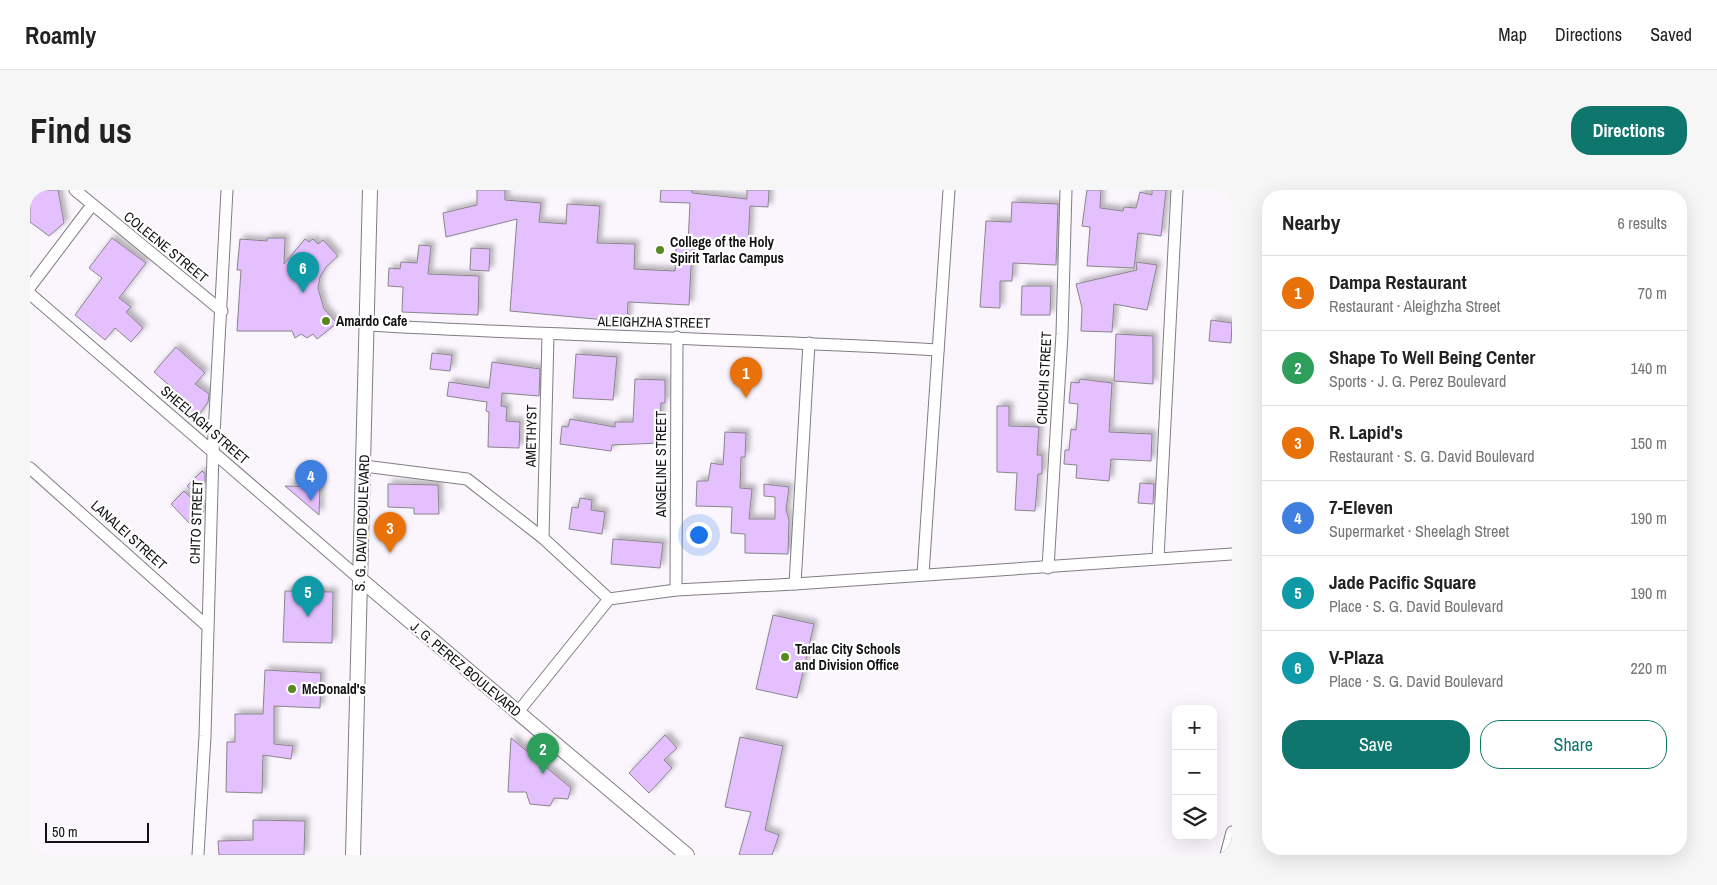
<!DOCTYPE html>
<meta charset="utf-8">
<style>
:root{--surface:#fff;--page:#f6f6f6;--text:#222;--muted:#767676;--line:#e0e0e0;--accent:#0f766e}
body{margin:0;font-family:"Archivo Narrow",sans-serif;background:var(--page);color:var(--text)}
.controls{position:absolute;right:15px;bottom:15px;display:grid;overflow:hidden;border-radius:10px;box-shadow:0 5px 20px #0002}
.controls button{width:45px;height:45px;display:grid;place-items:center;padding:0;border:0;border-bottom:1px solid var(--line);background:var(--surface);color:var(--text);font:25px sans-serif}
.scale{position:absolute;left:15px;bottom:12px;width:104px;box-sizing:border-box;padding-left:5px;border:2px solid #111012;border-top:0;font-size:14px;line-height:18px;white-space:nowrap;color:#111012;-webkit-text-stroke:4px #fff;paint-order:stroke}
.you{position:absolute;left:668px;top:344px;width:18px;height:18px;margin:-12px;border:4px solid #fff;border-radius:50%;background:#1a73e8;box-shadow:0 0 0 8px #1a73e833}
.badge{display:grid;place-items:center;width:32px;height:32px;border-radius:50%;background:var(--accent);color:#fff;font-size:16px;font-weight:700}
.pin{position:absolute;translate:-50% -41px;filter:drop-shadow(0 1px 2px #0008)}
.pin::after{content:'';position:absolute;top:26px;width:18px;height:15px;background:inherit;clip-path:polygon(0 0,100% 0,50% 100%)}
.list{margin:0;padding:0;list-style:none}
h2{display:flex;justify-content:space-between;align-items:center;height:65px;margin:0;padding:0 20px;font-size:21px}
h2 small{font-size:16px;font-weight:400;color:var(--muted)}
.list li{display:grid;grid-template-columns:32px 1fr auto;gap:15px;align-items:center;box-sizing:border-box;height:75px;padding:0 20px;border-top:1px solid var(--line)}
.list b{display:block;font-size:19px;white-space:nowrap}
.list p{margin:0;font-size:16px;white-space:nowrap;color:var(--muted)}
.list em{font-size:16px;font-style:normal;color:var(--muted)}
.actions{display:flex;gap:10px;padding:15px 20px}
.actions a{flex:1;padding:11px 0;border:1px solid var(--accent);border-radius:20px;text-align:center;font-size:18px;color:var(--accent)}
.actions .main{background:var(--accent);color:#fff}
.icon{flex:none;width:28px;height:28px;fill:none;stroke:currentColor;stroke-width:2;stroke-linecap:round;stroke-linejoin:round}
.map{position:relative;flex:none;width:1202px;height:665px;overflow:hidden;border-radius:20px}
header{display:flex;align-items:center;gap:30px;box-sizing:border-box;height:70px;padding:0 25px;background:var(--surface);border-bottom:1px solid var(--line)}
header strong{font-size:24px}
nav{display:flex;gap:28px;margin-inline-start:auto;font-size:18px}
.intro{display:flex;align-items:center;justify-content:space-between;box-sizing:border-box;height:120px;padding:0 30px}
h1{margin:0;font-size:35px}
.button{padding:12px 22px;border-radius:20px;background:var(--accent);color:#fff;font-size:18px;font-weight:700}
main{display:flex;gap:30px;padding:0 30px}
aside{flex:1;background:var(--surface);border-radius:20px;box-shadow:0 5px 20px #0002}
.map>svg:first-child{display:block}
.building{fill:#e5c0fe;stroke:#89858c;filter:url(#shadow)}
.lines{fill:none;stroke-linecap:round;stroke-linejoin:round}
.minor-casing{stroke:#817d84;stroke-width:13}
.tertiary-casing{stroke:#817d84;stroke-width:16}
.minor{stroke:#fff;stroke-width:11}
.tertiary{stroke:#fff;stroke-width:14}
.poi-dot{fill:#57891f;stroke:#fff;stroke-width:2}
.labels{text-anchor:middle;stroke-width:4.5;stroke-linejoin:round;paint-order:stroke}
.poi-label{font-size:14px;font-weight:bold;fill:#111012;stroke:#fff;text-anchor:start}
.street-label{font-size:14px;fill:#111012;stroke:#fff}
</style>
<header>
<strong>Roamly</strong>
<nav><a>Map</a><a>Directions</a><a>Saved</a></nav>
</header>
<div class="intro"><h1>Find us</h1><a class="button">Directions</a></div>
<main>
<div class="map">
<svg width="1202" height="665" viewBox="0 0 1202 665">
<defs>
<filter id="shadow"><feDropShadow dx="4" dy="-4" stdDeviation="2.5" flood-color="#0004"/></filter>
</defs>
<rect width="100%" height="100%" fill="#fbf6fe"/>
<!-- building -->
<g class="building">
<path d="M 0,0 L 28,0 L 34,33 L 19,46 L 0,32 Z"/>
<path d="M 447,0 L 475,0 L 475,10 L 511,13 L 509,32 L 536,34 L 537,14 L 570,16 L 567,53 L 605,54 L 604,79 L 645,81 L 646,57 L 662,58 L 659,115 L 598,112 L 597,132 L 480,121 L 487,29 L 416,47 L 413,23 L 447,15 Z"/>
<path d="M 631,0 L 662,0 L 662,3 L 717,9 L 717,0 L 739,0 L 738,17 L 720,16 L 718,56 L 658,53 L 660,13 L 630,12 Z"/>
<path d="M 1057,0 L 1071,0 L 1070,18 L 1093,21 L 1094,17 L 1106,18 L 1110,2 L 1122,5 L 1122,0 L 1136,0 L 1131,46 L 1108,43 L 1104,78 L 1057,76 L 1060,37 L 1052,36 Z"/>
<path d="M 982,12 L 1028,14 L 1026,75 L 983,73 L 982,91 L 970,91 L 970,118 L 950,117 L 956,31 L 981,32 Z"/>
<path d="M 82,48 L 116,73 L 89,108 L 101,117 L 96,122 L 113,138 L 101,152 L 85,138 L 75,150 L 45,125 L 72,88 L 59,78 Z"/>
<path d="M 237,48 L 255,48 L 254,74 L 275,49 L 279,52 L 283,49 L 288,54 L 293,50 L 308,66 L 296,77 L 290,87 L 288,98 L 294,119 L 307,133 L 287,149 L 283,144 L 277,148 L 271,144 L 265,148 L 262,141 L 207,141 L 211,80 L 207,80 L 210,49 L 237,51 Z"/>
<path d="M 389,55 L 401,56 L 398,84 L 449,86 L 448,125 L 372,122 L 373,97 L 358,96 L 359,78 L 370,79 L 371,72 L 387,73 Z"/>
<path d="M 441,58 L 460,59 L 459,81 L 440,80 Z"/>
<path d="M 1106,72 L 1127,75 L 1117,120 L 1084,114 L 1082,142 L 1051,141 L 1052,118 L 1046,94 L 1107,80 Z"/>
<path d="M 992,96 L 1021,96 L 1020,125 L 991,125 Z"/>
<path d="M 1181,130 L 1202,133 L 1201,153 L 1179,151 Z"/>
<path d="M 1086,144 L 1123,146 L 1123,194 L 1084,191 Z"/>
<path d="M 146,157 L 175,183 L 165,194 L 179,204 L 178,212 L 166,229 L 152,218 L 157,211 L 124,182 Z"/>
<path d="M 402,163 L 422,165 L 420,181 L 400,179 Z"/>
<path d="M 546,164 L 587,167 L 583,210 L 543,208 Z"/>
<path d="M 462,172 L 510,179 L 509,206 L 472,203 L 471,216 L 477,217 L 476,231 L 490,232 L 489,258 L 458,257 L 459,222 L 456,221 L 457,212 L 417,206 L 419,192 L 459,198 Z"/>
<path d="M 605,189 L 635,190 L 635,213 L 631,213 L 629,253 L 582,255 L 581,261 L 530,254 L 532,236 L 538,237 L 540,229 L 585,237 L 585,232 L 603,232 Z"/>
<path d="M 1050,189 L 1082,193 L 1079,242 L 1122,244 L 1121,271 L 1081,269 L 1079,291 L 1046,288 L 1047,275 L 1034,274 L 1035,260 L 1039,260 L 1041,239 L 1046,240 L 1048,214 L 1039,213 L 1041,192 L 1049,193 Z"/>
<path d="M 967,216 L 979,216 L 979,236 L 1009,237 L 1007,265 L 1012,265 L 1012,284 L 1008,284 L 1005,321 L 985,320 L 987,283 L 967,282 Z"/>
<path d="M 695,242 L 716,243 L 715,267 L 711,267 L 710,298 L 722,299 L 719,329 L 745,329 L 745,307 L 734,306 L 734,294 L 759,297 L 756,320 L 759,330 L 758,364 L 715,363 L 715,344 L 701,343 L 702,317 L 666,316 L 667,291 L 678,291 L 681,273 L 693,275 Z"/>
<path d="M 172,281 L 175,284 L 175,293 L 165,303 L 157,296 Z"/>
<path d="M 1110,293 L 1124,294 L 1123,314 L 1108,313 Z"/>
<path d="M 358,294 L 408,295 L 409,324 L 384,324 L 384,318 L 358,317 Z"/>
<path d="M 255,296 L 290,297 L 289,325 Z"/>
<path d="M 154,301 L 174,321 L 161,335 L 141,314 Z"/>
<path d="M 550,308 L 562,310 L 561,320 L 575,322 L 572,344 L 539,339 L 542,317 L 548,318 Z"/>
<path d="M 583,349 L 633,353 L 630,378 L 581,374 Z"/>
<path d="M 255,401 L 303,402 L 302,453 L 253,452 Z"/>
<path d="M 743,425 L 784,434 L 767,508 L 726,499 Z"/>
<path d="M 235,480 L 291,483 L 290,518 L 244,516 L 244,554 L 263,556 L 261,569 L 233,565 L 232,603 L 196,602 L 197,552 L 205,552 L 205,524 L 233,524 Z"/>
<path d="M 635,545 L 647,558 L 634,570 L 642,578 L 619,603 L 599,583 Z"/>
<path d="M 710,547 L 753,556 L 735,640 L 749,645 L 742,665 L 709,665 L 721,622 L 695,617 Z"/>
<path d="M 481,548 L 541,598 L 538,609 L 524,608 L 520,616 L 500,614 L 496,602 L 478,602 Z"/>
<path d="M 223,630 L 275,631 L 274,665 L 189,665 L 188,651 L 223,650 Z"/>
</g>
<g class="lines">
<defs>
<g id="minor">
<path d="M 45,0 L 192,121"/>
<path d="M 0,97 L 62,15"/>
<path d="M 0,104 L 330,389"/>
<path d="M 338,135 C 528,146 718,149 908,160"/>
<path d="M 334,276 L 437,289 L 513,348 L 579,409 L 646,400 L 765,394 L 1202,364"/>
<path d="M 0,278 L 177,436"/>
<path d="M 513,348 L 518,145"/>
<path d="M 1128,368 L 1147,0"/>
<path d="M 1018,378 L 1032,144 L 1036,0"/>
<path d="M 893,384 L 919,0"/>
<path d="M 765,394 L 779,153"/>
<path d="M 646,400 L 647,147"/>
<path d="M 488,522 L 579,409"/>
<path d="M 168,665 L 175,546 L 183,263 L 197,0"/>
<path d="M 1196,665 L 1202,642"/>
</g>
<g id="tertiary">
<path d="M 330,389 L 657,665"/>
<path d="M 323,665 L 340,0"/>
</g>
</defs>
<!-- minor casing -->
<use href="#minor" class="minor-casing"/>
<!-- tertiary casing -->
<use href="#tertiary" class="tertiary-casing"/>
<!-- minor -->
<use href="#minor" class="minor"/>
<!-- tertiary -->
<use href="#tertiary" class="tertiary"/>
</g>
<!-- markers -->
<g class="poi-dot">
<circle cx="630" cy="60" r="5"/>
<circle cx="296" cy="131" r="5"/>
<circle cx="755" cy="467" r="5"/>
<circle cx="262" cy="499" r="5"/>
</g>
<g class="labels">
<!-- poi labels -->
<g class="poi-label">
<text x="640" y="57">College of the Holy<tspan x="640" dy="16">Spirit Tarlac Campus</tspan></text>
<text x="306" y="136">Amardo Cafe</text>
<text x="765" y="464">Tarlac City Schools<tspan x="765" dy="16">and Division Office</tspan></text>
<text x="272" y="504">McDonald's</text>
</g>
<!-- street labels -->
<g class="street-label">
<text transform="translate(136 57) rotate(39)" y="5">COLEENE STREET</text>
<text transform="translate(624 132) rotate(1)" y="5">ALEIGHZHA STREET</text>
<text transform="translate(1014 188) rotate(-87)" y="5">CHUCHI STREET</text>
<text transform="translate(175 235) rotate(41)" y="5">SHEELAGH STREET</text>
<text transform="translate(501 246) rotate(-89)" y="5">AMETHYST</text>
<text transform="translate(631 274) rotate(-90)" y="5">ANGELINE STREET</text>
<text transform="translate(166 332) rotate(-88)" y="5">CHITO STREET</text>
<text transform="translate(332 333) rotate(-88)" y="5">S. G. DAVID BOULEVARD</text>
<text transform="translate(99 345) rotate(42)" y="5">LANALEI STREET</text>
<text transform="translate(436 479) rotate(40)" y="5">J. G. PEREZ BOULEVARD</text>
</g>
</g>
</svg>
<div class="controls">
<button>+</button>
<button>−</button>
<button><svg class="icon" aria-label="layers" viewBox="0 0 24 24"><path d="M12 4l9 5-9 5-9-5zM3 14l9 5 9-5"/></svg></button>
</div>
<div class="scale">50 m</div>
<div class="you"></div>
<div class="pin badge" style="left:716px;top:208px;background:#e8710a">1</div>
<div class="pin badge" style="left:513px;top:584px;background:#2e9e5b">2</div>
<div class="pin badge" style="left:360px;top:363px;background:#e8710a">3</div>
<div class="pin badge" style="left:281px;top:311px;background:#3f7fe0">4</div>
<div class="pin badge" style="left:278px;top:427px;background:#0f9aa8">5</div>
<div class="pin badge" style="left:273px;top:103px;background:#0f9aa8">6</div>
</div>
<aside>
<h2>Nearby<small>6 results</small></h2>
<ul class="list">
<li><span class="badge" style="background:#e8710a">1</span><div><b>Dampa Restaurant</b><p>Restaurant · Aleighzha Street</p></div><em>70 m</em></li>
<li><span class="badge" style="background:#2e9e5b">2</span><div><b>Shape To Well Being Center</b><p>Sports · J. G. Perez Boulevard</p></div><em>140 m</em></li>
<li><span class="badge" style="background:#e8710a">3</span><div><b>R. Lapid's</b><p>Restaurant · S. G. David Boulevard</p></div><em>150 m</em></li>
<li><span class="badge" style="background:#3f7fe0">4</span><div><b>7-Eleven</b><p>Supermarket · Sheelagh Street</p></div><em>190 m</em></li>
<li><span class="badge" style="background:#0f9aa8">5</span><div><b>Jade Pacific Square</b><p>Place · S. G. David Boulevard</p></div><em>190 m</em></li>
<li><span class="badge" style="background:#0f9aa8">6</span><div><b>V-Plaza</b><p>Place · S. G. David Boulevard</p></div><em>220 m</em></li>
</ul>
<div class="actions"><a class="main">Save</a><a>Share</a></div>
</aside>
</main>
